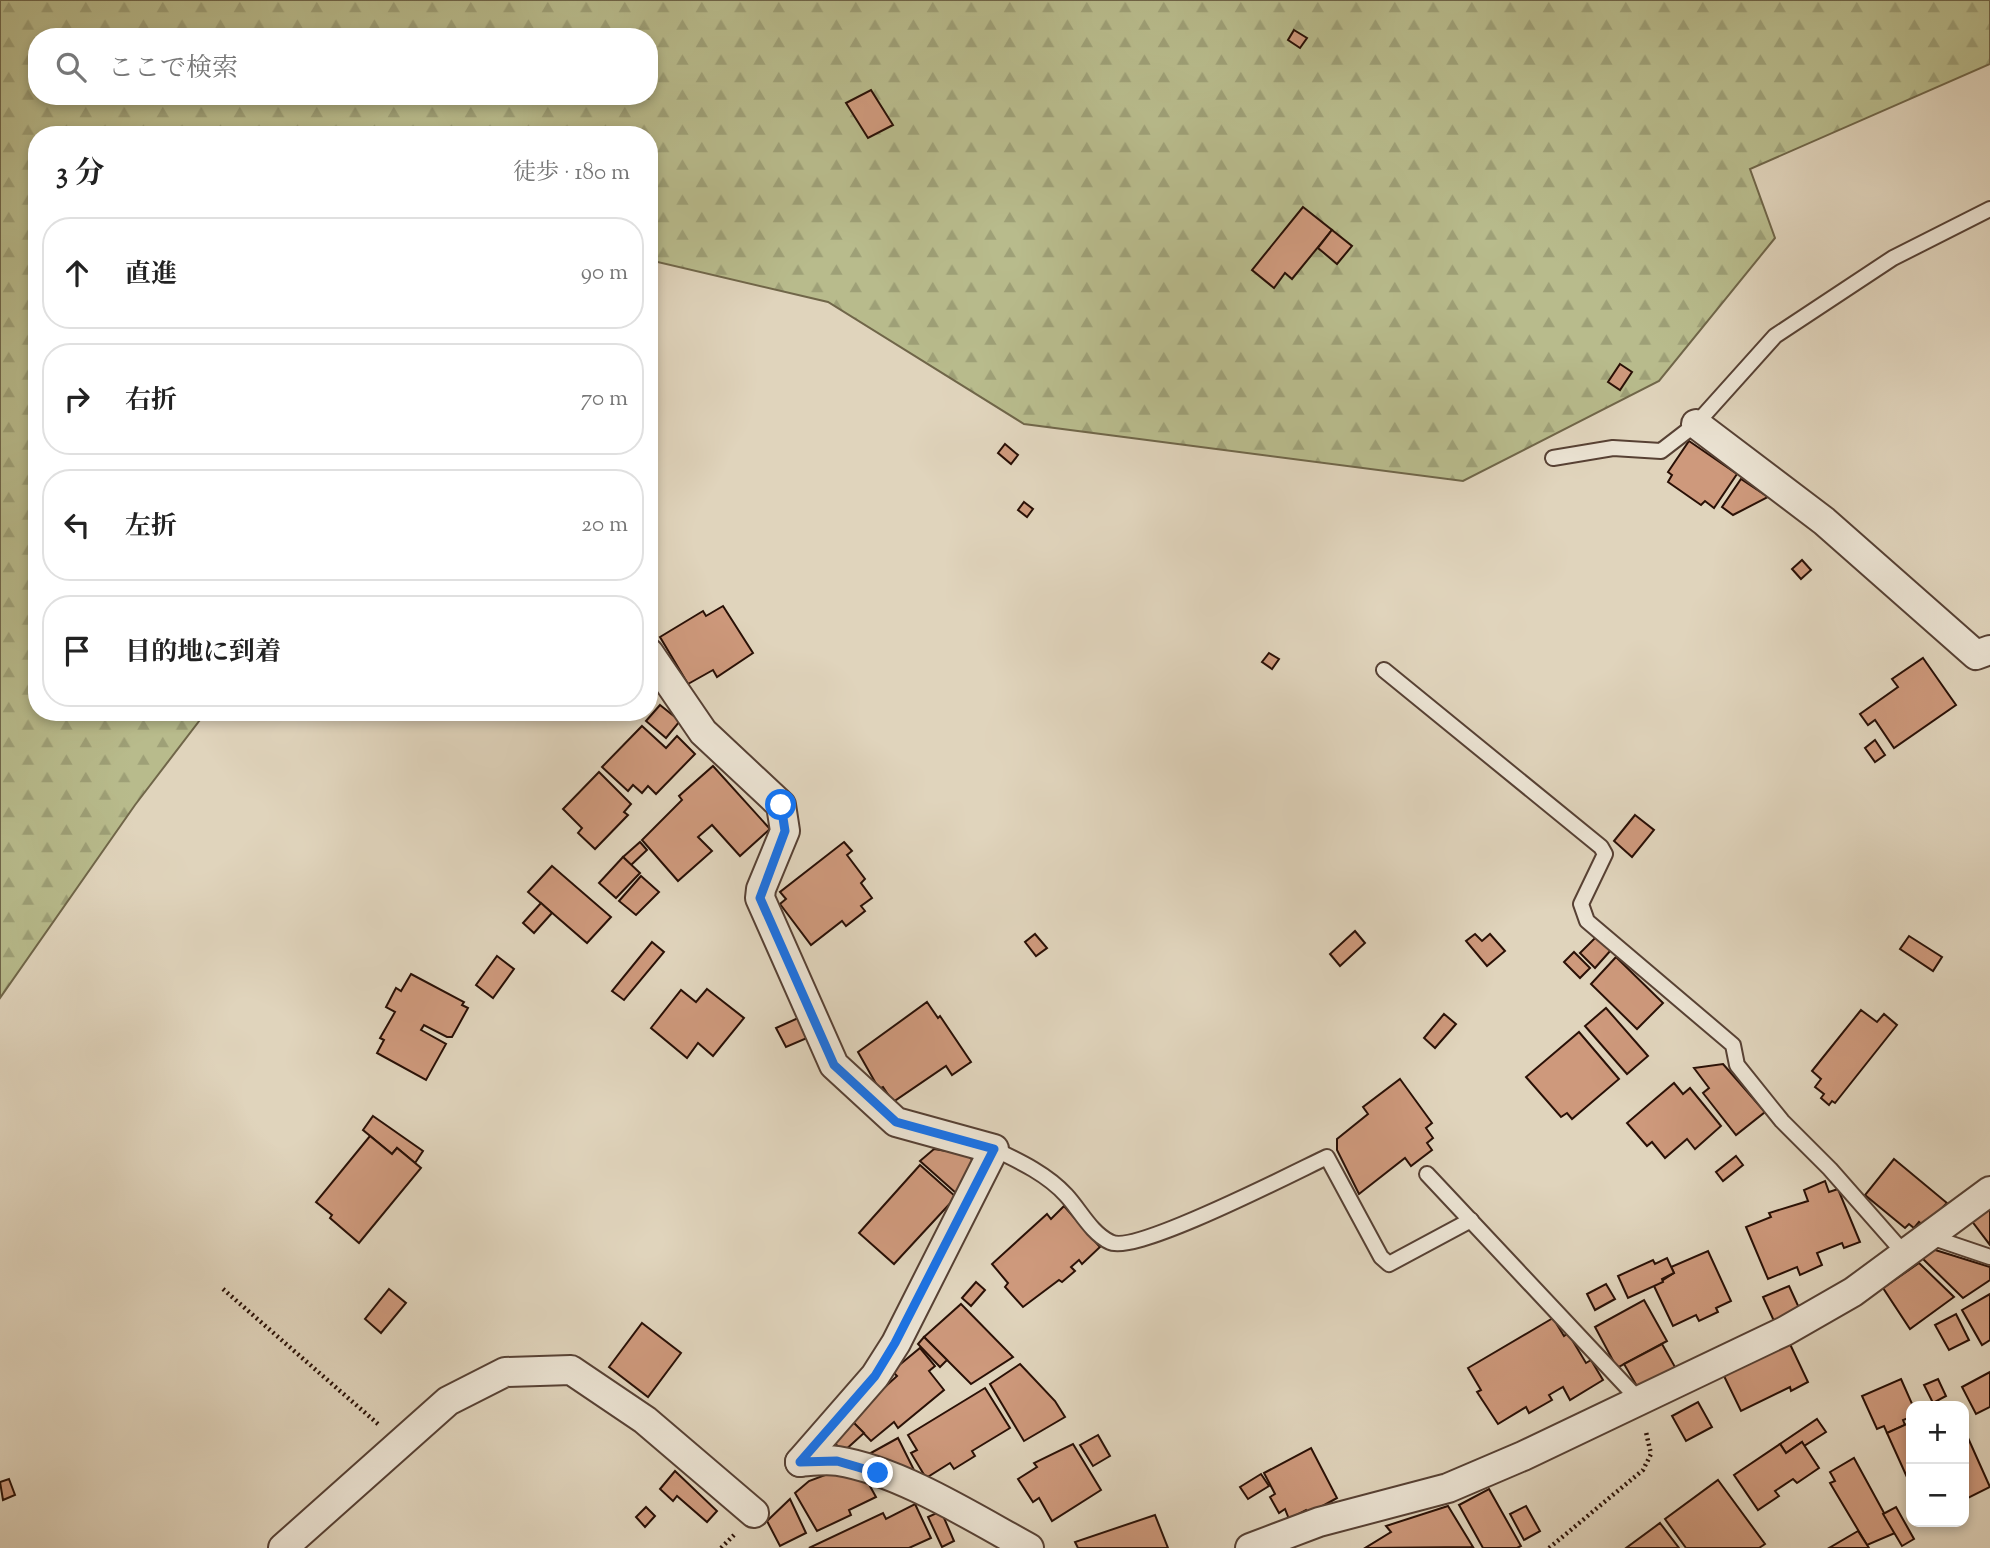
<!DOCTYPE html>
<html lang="ja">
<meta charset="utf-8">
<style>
:root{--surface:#fff;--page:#f2f2f2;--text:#222;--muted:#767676;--line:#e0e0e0}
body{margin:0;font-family:"Sorts Mill Goudy","Noto Serif JP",serif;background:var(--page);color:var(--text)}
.controls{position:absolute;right:21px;bottom:21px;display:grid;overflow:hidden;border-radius:14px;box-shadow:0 4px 10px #0003}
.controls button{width:63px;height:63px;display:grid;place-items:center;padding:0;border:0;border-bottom:2px solid var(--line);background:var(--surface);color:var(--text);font:35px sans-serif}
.stop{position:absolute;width:21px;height:21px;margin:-16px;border:5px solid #1a73e8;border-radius:50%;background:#fff}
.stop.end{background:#1a73e8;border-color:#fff;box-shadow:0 2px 7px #0008}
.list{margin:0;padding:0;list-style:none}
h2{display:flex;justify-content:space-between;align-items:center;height:91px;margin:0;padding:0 28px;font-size:30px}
h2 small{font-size:23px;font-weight:400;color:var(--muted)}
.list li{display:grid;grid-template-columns:46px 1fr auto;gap:21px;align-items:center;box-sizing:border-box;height:112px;margin:0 14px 14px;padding:0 14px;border:2px solid var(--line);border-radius:28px}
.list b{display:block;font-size:26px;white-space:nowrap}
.list em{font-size:23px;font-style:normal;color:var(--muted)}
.icon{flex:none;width:38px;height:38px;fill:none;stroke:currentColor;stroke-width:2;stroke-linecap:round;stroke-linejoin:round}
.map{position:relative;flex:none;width:1990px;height:1548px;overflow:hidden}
.search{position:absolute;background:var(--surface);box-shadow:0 4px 10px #0003;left:28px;top:28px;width:630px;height:77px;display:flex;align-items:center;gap:18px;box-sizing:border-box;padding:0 24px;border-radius:28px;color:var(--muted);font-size:26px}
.panel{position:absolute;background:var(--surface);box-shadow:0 4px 10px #0003;left:28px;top:126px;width:630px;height:595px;border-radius:28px}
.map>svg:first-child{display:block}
.forest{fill:url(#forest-firs);stroke:#706649;stroke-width:2;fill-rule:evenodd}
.building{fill:#ce997c;stroke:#291006;stroke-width:2}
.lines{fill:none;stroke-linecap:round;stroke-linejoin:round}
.service-casing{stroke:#574134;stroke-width:18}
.minor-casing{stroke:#574134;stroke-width:32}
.path{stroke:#291006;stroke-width:4.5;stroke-dasharray:2 3.5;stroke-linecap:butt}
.service{stroke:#ebe3d3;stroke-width:14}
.minor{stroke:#ebe3d3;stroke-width:28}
.route{stroke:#1a73e8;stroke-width:9}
</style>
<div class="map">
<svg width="1990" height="1548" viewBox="0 0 1990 1548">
<defs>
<pattern id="forest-firs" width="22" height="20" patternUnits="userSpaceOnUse" patternTransform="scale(1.75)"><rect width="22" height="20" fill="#b8bb8c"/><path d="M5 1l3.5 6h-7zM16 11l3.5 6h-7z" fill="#9ea077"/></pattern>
</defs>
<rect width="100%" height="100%" fill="#e0d4bc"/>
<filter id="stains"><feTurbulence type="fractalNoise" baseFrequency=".00286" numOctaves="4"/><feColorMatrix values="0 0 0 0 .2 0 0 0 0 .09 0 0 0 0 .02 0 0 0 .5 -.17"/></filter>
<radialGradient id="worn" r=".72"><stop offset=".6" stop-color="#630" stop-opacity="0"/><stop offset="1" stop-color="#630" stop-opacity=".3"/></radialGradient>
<!-- forest -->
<path class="forest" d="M 0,0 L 1990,0 L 1990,64 L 1750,169 L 1775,238 L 1659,381 L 1463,481 L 1024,424 L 828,302 L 649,260 L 649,135 L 37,135 L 37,712 L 206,712 L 135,805 L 0,998 ZM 37,37 L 649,37 L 649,96 L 37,96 Z"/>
<!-- building -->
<g class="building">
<path d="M 1294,30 L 1307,38 L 1300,48 L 1288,40 Z"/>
<path d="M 871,90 L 893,125 L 868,138 L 846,103 Z"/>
<path d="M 1303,207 L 1332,230 L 1292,279 L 1285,273 L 1274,288 L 1252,270 Z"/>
<path d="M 1332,230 L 1352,246 L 1337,264 L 1318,248 Z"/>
<path d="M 1620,364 L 1632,372 L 1620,390 L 1608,382 Z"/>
<path d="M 1689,441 L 1737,474 L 1714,508 L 1705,501 L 1701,505 L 1668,482 L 1672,475 L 1668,472 Z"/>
<path d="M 1005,444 L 1018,455 L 1011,464 L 998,453 Z"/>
<path d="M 1741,479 L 1768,497 L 1733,515 L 1722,507 Z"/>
<path d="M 1024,502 L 1033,509 L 1027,517 L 1018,510 Z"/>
<path d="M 1802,560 L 1811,570 L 1801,579 L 1792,569 Z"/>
<path d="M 723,606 L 753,653 L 717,677 L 713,670 L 688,684 L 660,637 L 703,611 L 706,616 Z"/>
<path d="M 1269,653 L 1279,659 L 1272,669 L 1262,662 Z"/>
<path d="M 1923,658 L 1956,705 L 1894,748 L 1875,720 L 1868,725 L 1860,714 L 1898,687 L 1892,679 Z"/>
<path d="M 660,705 L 680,721 L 666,738 L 646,721 Z"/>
<path d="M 642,726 L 666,748 L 677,736 L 695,754 L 656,794 L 648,786 L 642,793 L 633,785 L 628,791 L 602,767 Z"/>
<path d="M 1875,740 L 1885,755 L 1875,762 L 1865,748 Z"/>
<path d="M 713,766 L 770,829 L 740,856 L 712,825 L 698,837 L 712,851 L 678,881 L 642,840 L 682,800 L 679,796 Z"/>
<path d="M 599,772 L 631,804 L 624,812 L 628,815 L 595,849 L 578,833 L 582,828 L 563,809 Z"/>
<path d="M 1635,815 L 1654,830 L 1632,857 L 1614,841 Z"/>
<path d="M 640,842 L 647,850 L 631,865 L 623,857 Z"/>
<path d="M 844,842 L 852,851 L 847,855 L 865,879 L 861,883 L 872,898 L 861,906 L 865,911 L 846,926 L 842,921 L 811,945 L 780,904 L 786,899 L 780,892 Z"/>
<path d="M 623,857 L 640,873 L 616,898 L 599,883 Z"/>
<path d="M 552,866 L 611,917 L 587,943 L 528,892 Z"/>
<path d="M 641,876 L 659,892 L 636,915 L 619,901 Z"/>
<path d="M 541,903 L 552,913 L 534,933 L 523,923 Z"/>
<path d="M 1355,931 L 1365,943 L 1340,966 L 1330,954 Z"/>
<path d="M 1035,934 L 1047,948 L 1036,956 L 1025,942 Z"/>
<path d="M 1475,934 L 1482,941 L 1490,934 L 1505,951 L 1487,966 L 1466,941 Z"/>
<path d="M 1909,936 L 1942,957 L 1933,971 L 1900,949 Z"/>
<path d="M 1596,937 L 1611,950 L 1595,968 L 1580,953 Z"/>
<path d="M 652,942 L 664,952 L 624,1000 L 612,991 Z"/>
<path d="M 1574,952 L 1590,968 L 1580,978 L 1564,962 Z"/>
<path d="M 497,956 L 514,969 L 493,998 L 476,985 Z"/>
<path d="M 1616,957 L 1663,1003 L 1637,1029 L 1591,984 Z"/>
<path d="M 411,974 L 464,1002 L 462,1005 L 468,1008 L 452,1037 L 447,1037 L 424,1025 L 421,1030 L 446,1044 L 426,1080 L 377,1053 L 384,1040 L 380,1038 L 395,1012 L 386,1007 L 396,988 L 401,991 Z"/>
<path d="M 707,989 L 744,1018 L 713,1056 L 698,1043 L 687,1058 L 651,1028 L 681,990 L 696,1002 Z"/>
<path d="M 927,1002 L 938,1018 L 940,1016 L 971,1062 L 952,1075 L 946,1066 L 893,1102 L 883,1087 L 879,1089 L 858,1052 Z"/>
<path d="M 1606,1008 L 1648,1056 L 1627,1074 L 1585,1026 Z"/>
<path d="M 1861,1010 L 1877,1022 L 1884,1014 L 1897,1025 L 1835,1103 L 1832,1101 L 1829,1105 L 1821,1098 L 1824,1094 L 1815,1087 L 1821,1079 L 1812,1071 Z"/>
<path d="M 1444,1014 L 1456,1024 L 1435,1048 L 1424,1038 Z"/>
<path d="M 798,1018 L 807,1038 L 786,1047 L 776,1028 Z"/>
<path d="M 1579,1032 L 1619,1079 L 1572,1119 L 1567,1113 L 1561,1117 L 1526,1077 Z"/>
<path d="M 1723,1064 L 1765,1112 L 1736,1135 L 1703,1093 L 1709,1088 L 1694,1068 Z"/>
<path d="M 1400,1079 L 1432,1123 L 1426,1128 L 1433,1138 L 1427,1143 L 1432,1150 L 1411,1166 L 1405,1158 L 1359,1194 L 1337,1150 L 1337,1139 L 1368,1114 L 1363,1107 Z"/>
<path d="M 1674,1083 L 1683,1094 L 1690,1088 L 1721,1126 L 1695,1149 L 1687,1139 L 1665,1158 L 1652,1142 L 1647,1146 L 1627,1123 Z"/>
<path d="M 373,1116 L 423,1151 L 415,1163 L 397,1148 L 392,1154 L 363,1130 Z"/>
<path d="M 370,1136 L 392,1154 L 397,1148 L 421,1168 L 359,1243 L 330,1218 L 332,1215 L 316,1202 Z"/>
<path d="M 934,1149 L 966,1154 L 976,1163 L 957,1194 L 920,1161 Z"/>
<path d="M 1736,1156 L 1743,1165 L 1723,1181 L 1716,1172 Z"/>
<path d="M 1894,1159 L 1947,1203 L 1924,1226 L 1919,1222 L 1914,1228 L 1909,1224 L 1905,1228 L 1865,1195 Z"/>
<path d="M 920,1165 L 956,1197 L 894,1264 L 859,1233 Z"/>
<path d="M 1825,1181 L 1829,1192 L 1838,1189 L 1860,1242 L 1844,1248 L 1842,1243 L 1817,1253 L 1822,1265 L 1800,1275 L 1797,1267 L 1768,1279 L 1746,1227 L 1771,1217 L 1769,1213 L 1808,1201 L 1804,1190 Z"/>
<path d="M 1064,1206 L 1100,1247 L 1082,1264 L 1079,1260 L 1071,1267 L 1075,1271 L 1062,1282 L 1059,1280 L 1023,1307 L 1005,1287 L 1008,1283 L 992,1264 L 1047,1214 L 1051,1219 Z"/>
<path d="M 1990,1206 L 1990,1245 L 1971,1220 Z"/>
<path d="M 1932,1249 L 1990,1267 L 1990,1280 L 1963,1298 L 1921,1257 Z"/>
<path d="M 1708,1251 L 1731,1301 L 1716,1308 L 1718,1312 L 1699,1321 L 1696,1315 L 1673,1326 L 1654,1286 L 1674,1273 L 1671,1267 Z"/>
<path d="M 1667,1258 L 1674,1273 L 1662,1279 L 1663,1282 L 1628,1298 L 1618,1276 L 1653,1260 L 1655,1264 Z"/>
<path d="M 1919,1263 L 1954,1297 L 1910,1329 L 1883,1288 Z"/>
<path d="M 976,1282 L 985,1290 L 971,1306 L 962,1298 Z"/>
<path d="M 1606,1284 L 1615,1299 L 1595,1310 L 1587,1294 Z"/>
<path d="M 1789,1286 L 1800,1310 L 1774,1321 L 1763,1297 Z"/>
<path d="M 389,1289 L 406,1303 L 381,1333 L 365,1319 Z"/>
<path d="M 1990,1294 L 1990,1340 L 1982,1345 L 1962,1310 Z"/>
<path d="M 1644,1300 L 1667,1341 L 1617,1368 L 1595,1327 Z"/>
<path d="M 961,1304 L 1013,1357 L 971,1384 L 924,1337 Z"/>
<path d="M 1956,1314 L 1969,1340 L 1949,1350 L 1935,1325 Z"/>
<path d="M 1553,1318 L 1564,1336 L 1568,1333 L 1586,1363 L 1591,1360 L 1603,1380 L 1570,1400 L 1563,1387 L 1549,1395 L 1552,1400 L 1529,1413 L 1526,1407 L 1498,1424 L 1477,1392 L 1481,1390 L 1468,1368 Z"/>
<path d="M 642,1323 L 681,1353 L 648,1397 L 609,1367 Z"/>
<path d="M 924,1337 L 947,1360 L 940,1367 L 918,1344 Z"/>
<path d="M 1789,1342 L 1808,1382 L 1791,1391 L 1790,1387 L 1741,1411 L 1723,1374 Z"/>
<path d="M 1662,1344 L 1675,1367 L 1638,1388 L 1624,1364 Z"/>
<path d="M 920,1348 L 935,1366 L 929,1371 L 944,1390 L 898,1428 L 894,1422 L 871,1441 L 850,1419 L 897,1376 L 892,1371 Z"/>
<path d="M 1020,1364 L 1055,1401 L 1065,1417 L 1024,1441 L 990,1384 Z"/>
<path d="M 1990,1372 L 1990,1407 L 1976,1414 L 1962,1387 Z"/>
<path d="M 1901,1379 L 1913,1406 L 1911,1417 L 1903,1420 L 1905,1425 L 1887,1433 L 1884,1426 L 1877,1429 L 1862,1396 Z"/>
<path d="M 1938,1379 L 1946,1396 L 1933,1403 L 1924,1385 Z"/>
<path d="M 985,1388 L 1010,1428 L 972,1451 L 975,1456 L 954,1469 L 950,1463 L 926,1478 L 911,1453 L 917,1450 L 908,1435 Z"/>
<path d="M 1698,1402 L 1712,1427 L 1686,1441 L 1672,1416 Z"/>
<path d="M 850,1419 L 864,1433 L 843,1452 L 830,1438 Z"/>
<path d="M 1817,1419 L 1826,1432 L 1804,1446 L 1802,1442 L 1786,1453 L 1780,1444 Z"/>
<path d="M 1911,1422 L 1911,1486 L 1887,1433 Z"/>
<path d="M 1964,1429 L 1990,1487 L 1964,1500 Z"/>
<path d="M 1098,1435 L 1110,1456 L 1093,1466 L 1080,1445 Z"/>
<path d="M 898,1438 L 914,1470 L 910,1472 L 869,1454 Z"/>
<path d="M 1802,1442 L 1819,1468 L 1797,1483 L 1793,1479 L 1775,1491 L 1779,1496 L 1758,1510 L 1734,1475 L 1780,1444 L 1786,1453 Z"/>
<path d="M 1073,1444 L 1101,1490 L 1052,1521 L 1039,1498 L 1033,1502 L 1018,1479 L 1037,1467 L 1034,1463 Z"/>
<path d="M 1311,1448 L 1337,1498 L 1308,1514 L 1306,1510 L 1289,1519 L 1285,1509 L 1279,1513 L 1270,1497 L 1275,1494 L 1264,1473 Z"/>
<path d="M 1854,1458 L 1895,1533 L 1867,1545 L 1830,1483 L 1835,1481 L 1830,1472 Z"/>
<path d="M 675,1471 L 717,1511 L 707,1522 L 677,1496 L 673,1501 L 660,1489 Z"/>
<path d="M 833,1472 L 866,1479 L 876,1497 L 849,1510 L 851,1515 L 817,1531 L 795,1493 L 809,1481 Z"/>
<path d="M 1261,1474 L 1269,1486 L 1248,1499 L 1240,1487 Z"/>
<path d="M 9,1479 L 15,1495 L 3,1500 L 0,1482 Z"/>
<path d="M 1718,1480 L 1765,1544 L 1759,1548 L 1686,1548 L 1665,1519 Z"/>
<path d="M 1489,1489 L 1521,1546 L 1517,1548 L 1483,1548 L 1459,1505 Z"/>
<path d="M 790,1499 L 806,1533 L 780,1546 L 767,1521 Z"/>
<path d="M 915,1504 L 931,1538 L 909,1548 L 809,1548 L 883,1513 L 886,1519 Z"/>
<path d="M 1448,1506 L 1473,1547 L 1365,1548 L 1391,1532 L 1386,1526 Z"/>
<path d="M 1526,1506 L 1540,1531 L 1524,1540 L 1510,1514 Z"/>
<path d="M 646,1507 L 655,1516 L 645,1527 L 636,1517 Z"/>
<path d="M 1896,1507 L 1914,1539 L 1902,1546 L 1883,1514 Z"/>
<path d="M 941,1511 L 954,1541 L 942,1547 L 928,1517 Z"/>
<path d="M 1155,1515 L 1168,1548 L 1078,1548 L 1075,1542 Z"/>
<path d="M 1660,1523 L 1679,1548 L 1626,1548 Z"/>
<path d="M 1858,1531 L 1869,1548 L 1829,1548 Z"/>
</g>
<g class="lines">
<defs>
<g id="service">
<path d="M 1553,458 L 1613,448 L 1661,451 L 1696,424 L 1775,336 L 1893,258 L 1990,209"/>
<path d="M 1384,670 L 1601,847 L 1605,854 L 1581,904 L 1587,921 L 1733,1045 L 1737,1065 L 1782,1121 L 1830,1169 L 1904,1253"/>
<path d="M 994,1149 C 1019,1161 1047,1174 1066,1195 C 1080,1210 1091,1233 1110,1242 C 1135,1255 1295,1172 1327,1157 L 1381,1257 L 1389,1264 L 1471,1220"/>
<path d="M 1427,1174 L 1640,1401"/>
<path d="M 1928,1236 L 1990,1257"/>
</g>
<g id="minor">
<path d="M 1696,424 L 1824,521 L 1976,655 L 1990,650"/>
<path d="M 649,653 L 703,732 L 781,805 L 785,831 L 761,889 L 760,898 L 834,1065 L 896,1122 L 994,1149 L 896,1343 L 875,1376 L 800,1462"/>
<path d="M 800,1462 C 812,1461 826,1459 838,1461 C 900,1471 974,1518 1029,1548"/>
<path d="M 283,1548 L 448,1401 L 505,1372 L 571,1370 L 645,1420 L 754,1513"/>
<path d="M 1250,1548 L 1319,1522 L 1448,1488 L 1523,1456 L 1785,1331 L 1853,1292 L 1990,1191"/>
</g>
</defs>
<!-- service casing -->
<use href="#service" class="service-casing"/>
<!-- minor casing -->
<use href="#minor" class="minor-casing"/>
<!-- path -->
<g class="path">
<path d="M 223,1289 L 378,1424"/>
<path d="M 721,1548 L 734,1535"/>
<path d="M 1549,1548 L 1643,1470 L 1651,1454 L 1646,1432"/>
</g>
<!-- service -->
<use href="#service" class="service"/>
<!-- minor -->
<use href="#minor" class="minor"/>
</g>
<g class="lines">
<!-- route -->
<path class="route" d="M 781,805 L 785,831 L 760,898 L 834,1065 L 896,1122 L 994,1149 L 895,1343 L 875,1376 L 800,1462 L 837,1461 L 878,1473"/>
</g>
<rect width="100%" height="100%" filter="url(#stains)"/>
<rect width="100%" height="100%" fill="url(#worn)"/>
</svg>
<div class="controls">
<button>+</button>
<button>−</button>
</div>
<div class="stop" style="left:781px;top:805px"></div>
<div class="stop end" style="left:878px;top:1473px"></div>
<div class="search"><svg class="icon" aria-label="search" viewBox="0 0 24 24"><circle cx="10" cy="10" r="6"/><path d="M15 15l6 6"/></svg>ここで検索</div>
<section class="panel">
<h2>3 分<small>徒歩 · 180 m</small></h2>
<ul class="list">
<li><svg class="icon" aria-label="ahead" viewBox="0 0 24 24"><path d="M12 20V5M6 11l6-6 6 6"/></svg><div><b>直進</b></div><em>90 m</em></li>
<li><svg class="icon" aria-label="right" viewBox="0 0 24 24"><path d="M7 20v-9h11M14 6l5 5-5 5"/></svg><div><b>右折</b></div><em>70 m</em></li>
<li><svg class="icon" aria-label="left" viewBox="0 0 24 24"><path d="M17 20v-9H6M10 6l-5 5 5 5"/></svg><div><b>左折</b></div><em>20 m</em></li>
<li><svg class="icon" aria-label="arrive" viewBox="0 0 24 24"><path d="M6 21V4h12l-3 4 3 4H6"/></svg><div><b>目的地に到着</b></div></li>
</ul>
</section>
</div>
